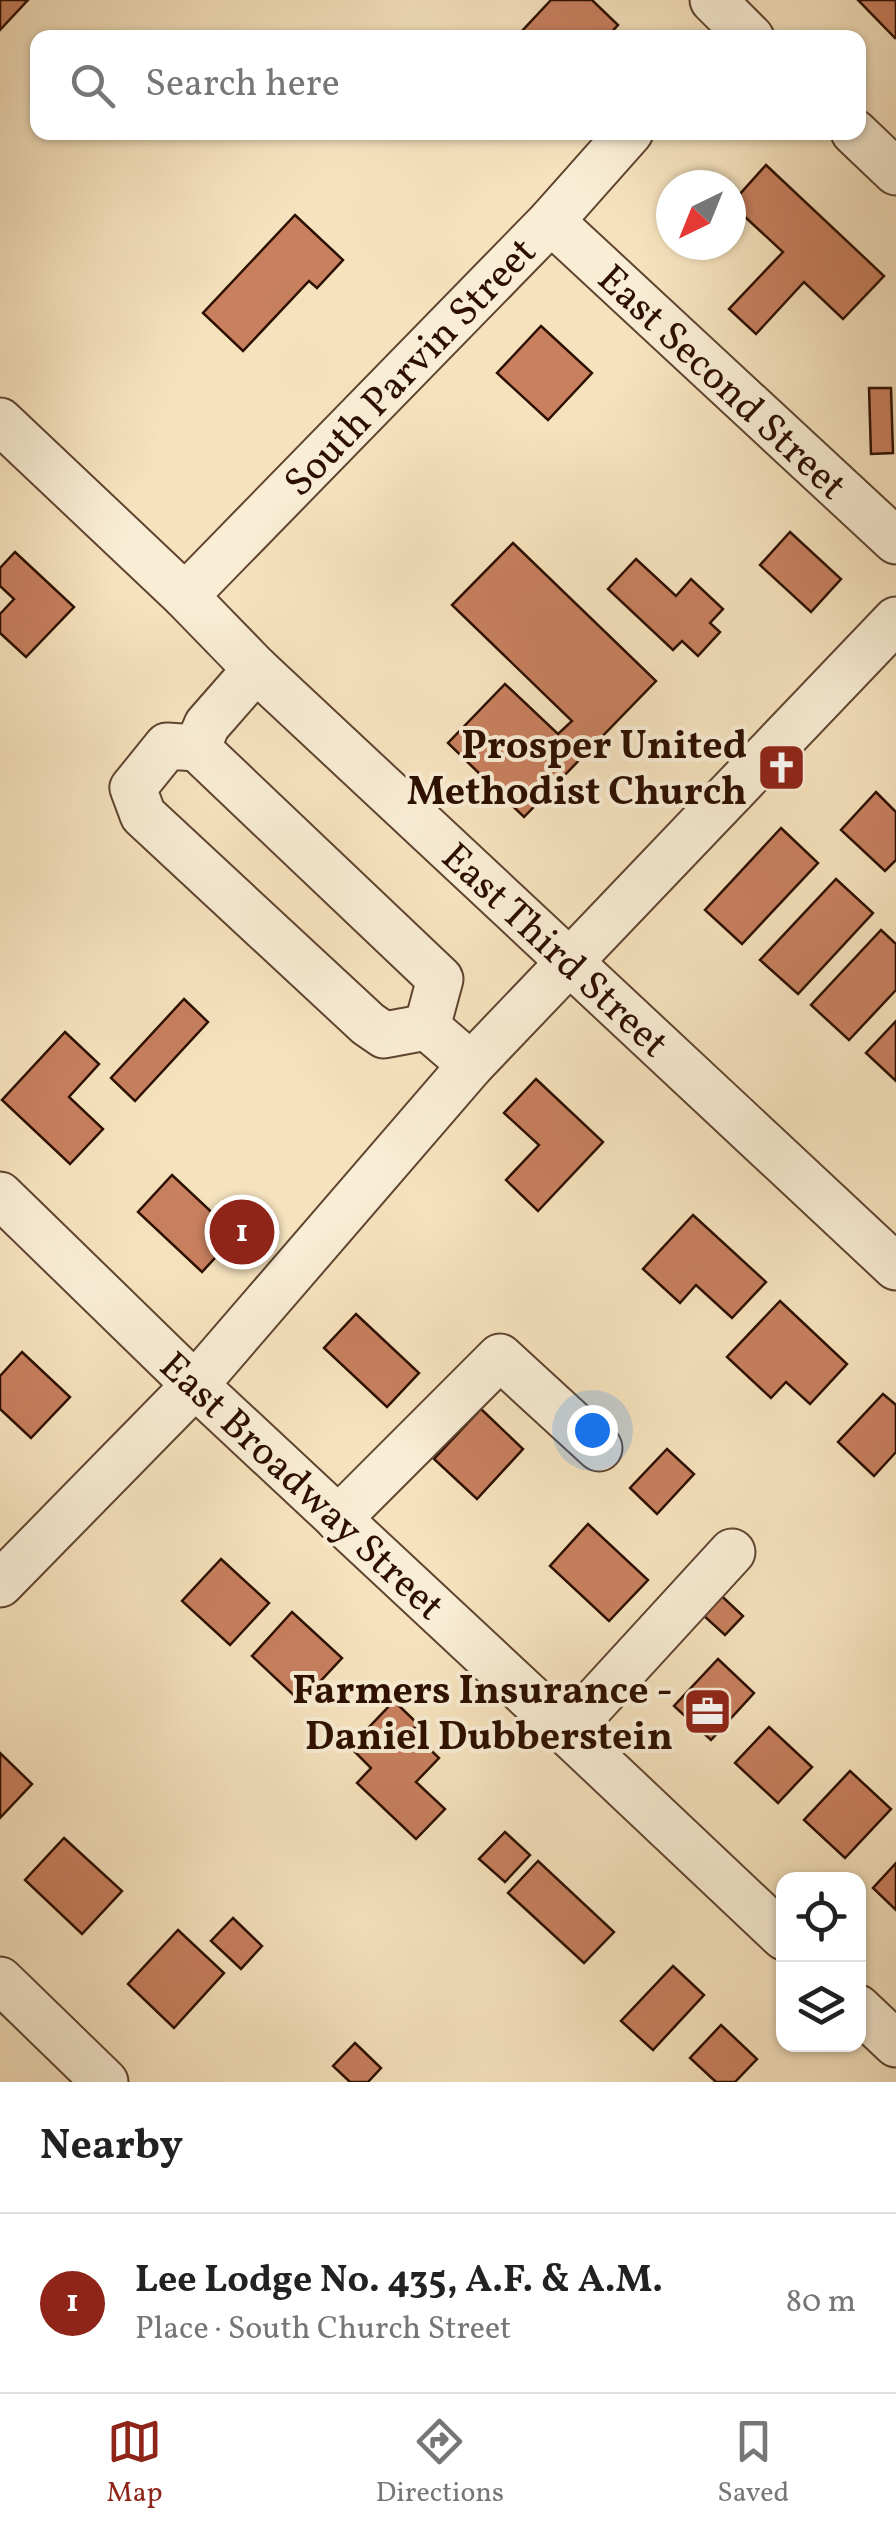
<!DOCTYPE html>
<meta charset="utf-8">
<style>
:root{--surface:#fff;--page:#f6f6f6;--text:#222;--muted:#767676;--line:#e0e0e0;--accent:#8f2418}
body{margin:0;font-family:Vollkorn,serif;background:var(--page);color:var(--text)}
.controls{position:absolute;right:30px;bottom:30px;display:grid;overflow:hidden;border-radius:20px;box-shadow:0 2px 8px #0004}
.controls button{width:90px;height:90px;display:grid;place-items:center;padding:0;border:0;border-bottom:2px solid var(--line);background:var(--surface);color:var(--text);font:50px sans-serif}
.compass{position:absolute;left:656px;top:170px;width:90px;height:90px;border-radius:50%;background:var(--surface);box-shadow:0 2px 8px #0004;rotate:223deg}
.you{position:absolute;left:592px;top:1430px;width:35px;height:35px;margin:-25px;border:8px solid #fff;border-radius:50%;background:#1a73e8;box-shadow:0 0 0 15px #1a73e833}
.badge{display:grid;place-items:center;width:65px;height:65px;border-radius:50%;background:var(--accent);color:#fff;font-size:32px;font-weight:700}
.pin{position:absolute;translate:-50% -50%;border:5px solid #fff;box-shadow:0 2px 10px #0006}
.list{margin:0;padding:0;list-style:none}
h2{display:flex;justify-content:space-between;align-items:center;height:130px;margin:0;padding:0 40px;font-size:42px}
h2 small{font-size:32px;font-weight:400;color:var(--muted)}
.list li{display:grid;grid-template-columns:65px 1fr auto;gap:30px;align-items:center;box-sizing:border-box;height:180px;padding:0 40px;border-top:2px solid var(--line)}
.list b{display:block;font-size:38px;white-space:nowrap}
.list p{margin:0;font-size:32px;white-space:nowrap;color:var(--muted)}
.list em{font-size:32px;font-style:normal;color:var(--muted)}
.icon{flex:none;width:55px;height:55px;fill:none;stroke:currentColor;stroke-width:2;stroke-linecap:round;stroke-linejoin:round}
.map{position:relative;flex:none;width:896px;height:2082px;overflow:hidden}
.search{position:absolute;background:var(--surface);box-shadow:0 2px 8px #0004;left:30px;right:30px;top:30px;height:110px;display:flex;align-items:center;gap:25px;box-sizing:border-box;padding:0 35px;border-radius:20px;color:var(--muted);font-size:38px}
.sheet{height:310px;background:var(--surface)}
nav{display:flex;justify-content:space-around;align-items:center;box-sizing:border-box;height:140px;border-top:2px solid var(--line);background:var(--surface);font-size:28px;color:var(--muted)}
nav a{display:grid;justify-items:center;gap:5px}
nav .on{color:var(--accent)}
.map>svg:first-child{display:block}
.building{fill:#c8805f;stroke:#2d0f00;stroke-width:2.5}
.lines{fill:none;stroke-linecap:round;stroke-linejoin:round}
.minor-casing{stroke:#5f4430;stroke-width:49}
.minor{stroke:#f9edd5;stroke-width:45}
.labels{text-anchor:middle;stroke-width:8;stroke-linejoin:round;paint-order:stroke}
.street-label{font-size:40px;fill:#2d0f00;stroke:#f9edd5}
.poi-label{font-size:40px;font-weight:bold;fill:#2d0f00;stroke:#f9edd5;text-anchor:end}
</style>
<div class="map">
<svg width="896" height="2082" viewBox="0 0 896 2082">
<rect width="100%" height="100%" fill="#f6e3be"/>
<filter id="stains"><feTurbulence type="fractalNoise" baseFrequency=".002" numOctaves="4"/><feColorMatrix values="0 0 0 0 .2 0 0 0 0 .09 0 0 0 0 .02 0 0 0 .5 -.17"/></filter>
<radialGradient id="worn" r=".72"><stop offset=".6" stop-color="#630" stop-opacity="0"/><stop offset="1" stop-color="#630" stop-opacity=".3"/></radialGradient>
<!-- building -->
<g class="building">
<path d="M 0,0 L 28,0 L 0,30 Z"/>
<path d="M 551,0 L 592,0 L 618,25 L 606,38 L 529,38 L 522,31 Z"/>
<path d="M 858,0 L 896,0 L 896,37 L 895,38 Z"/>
<path d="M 766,165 L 884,276 L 843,319 L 804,282 L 756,334 L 729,309 L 783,252 L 731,204 Z"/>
<path d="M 295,215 L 343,260 L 317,288 L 309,281 L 243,351 L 203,313 Z"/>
<path d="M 541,326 L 592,373 L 548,420 L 497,373 Z"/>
<path d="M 869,388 L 891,388 L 893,453 L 871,454 Z"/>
<path d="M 790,532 L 841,579 L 811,612 L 760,565 Z"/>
<path d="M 513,543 L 656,681 L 524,817 L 448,743 L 505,684 L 558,734 L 572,721 L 452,605 Z"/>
<path d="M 15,552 L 74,607 L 26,657 L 0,633 L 0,614 L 14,599 L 0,586 L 0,568 Z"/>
<path d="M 636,559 L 676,596 L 691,579 L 723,609 L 710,623 L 720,632 L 698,656 L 682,641 L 673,650 L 608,589 Z"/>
<path d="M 876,792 L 896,812 L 896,860 L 885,871 L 841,830 Z"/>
<path d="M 781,828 L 818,863 L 742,944 L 705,910 Z"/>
<path d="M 836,879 L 873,913 L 798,994 L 760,960 Z"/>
<path d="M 881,930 L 896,944 L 896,990 L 849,1040 L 811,1005 Z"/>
<path d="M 184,999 L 208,1022 L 135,1101 L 111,1078 Z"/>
<path d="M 896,1021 L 896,1081 L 866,1053 Z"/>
<path d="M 65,1032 L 99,1064 L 69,1097 L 103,1129 L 70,1164 L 2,1100 Z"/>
<path d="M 536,1079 L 603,1142 L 538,1211 L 506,1180 L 539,1145 L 504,1113 Z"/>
<path d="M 172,1175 L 236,1235 L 202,1272 L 138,1212 Z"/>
<path d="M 693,1215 L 766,1282 L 732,1318 L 696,1285 L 680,1303 L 643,1269 Z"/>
<path d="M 780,1301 L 847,1364 L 810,1404 L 786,1382 L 771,1398 L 727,1357 Z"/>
<path d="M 356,1314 L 419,1373 L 387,1407 L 324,1348 Z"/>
<path d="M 22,1352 L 70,1397 L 31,1438 L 0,1409 L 0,1376 Z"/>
<path d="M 883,1394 L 896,1405 L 896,1452 L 874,1476 L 838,1442 Z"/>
<path d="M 481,1409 L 523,1449 L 477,1499 L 434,1459 Z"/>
<path d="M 667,1449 L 694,1474 L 657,1514 L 630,1488 Z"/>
<path d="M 588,1524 L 648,1580 L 609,1621 L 550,1566 Z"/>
<path d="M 221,1559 L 269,1603 L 230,1645 L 182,1601 Z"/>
<path d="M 711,1586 L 743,1616 L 725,1635 L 692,1605 Z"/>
<path d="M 292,1612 L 342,1658 L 301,1702 L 252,1656 Z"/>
<path d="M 718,1659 L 754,1693 L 711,1740 L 674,1706 Z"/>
<path d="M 394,1701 L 418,1724 L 411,1731 L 439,1758 L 416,1782 L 445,1809 L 416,1839 L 357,1783 L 371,1768 L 350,1747 Z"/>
<path d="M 769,1727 L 812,1767 L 778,1803 L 735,1763 Z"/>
<path d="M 0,1753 L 32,1784 L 0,1818 Z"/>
<path d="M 850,1771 L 891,1809 L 845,1858 L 804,1820 Z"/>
<path d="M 505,1832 L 530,1855 L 505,1882 L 479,1859 Z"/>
<path d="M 64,1838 L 122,1891 L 82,1934 L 25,1880 Z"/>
<path d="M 538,1861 L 614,1932 L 584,1963 L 508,1893 Z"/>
<path d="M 896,1863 L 896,1910 L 873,1888 Z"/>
<path d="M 233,1918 L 262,1946 L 241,1969 L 211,1941 Z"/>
<path d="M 178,1930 L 224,1973 L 174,2028 L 128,1984 Z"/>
<path d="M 673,1966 L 704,1995 L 653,2050 L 621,2021 Z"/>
<path d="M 721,2025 L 757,2059 L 735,2082 L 716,2082 L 690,2058 Z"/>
<path d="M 355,2043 L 381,2068 L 368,2082 L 350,2082 L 333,2066 Z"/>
</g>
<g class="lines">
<defs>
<g id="minor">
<path d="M 713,0 L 751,38"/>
<path d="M 854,132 L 896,172"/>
<path d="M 551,221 L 896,541"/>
<path d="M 0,421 L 185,596 L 256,669 L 896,1267"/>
<path d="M 185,596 L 551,221 L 630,132"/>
<path d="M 256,669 L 207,725 L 197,748 L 440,979 L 427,1027 L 471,1065"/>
<path d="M 197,748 L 167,746 L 133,788 L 143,815 L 368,1024 L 384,1035 L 427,1027"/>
<path d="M 0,1195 L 195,1385 L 567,1732 L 784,1937"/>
<path d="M 338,1519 L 500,1357 L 599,1448"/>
<path d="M 0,1584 L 195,1385 L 471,1065 L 896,620"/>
<path d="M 567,1732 L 732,1552"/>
<path d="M 0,1980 L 105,2082"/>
<path d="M 858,2008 L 896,2044"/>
</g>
</defs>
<!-- minor casing -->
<use href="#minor" class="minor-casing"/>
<!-- minor -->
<use href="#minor" class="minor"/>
</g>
<!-- icons -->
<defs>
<symbol id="church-square" viewBox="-11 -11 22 22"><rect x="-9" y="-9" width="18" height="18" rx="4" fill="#8f2418" stroke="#f9edd5"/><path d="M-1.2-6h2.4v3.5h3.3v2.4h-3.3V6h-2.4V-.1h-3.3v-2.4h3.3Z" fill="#fff"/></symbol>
<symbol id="office-square" viewBox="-11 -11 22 22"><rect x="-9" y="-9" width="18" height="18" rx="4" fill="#8f2418" stroke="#f9edd5"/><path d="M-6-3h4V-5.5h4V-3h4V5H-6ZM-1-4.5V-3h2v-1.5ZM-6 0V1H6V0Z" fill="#fff"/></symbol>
</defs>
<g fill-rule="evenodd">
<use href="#church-square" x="754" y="740" width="55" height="55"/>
<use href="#office-square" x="680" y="1684" width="55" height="55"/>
</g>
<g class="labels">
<!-- street labels -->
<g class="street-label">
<text transform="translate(409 366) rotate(-46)" y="14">South Parvin Street</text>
<text transform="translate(723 381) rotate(43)" y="14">East Second Street</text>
<text transform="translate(556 949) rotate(43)" y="14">East Third Street</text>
<text transform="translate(303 1485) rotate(43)" y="14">East Broadway Street</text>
</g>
<!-- poi labels -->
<g class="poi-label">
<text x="747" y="758">Prosper United<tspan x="747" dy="46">Methodist Church</tspan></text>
<text x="673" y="1703">Farmers Insurance -<tspan x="673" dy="46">Daniel Dubberstein</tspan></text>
</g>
</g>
<rect width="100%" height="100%" filter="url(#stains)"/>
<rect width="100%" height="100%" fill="url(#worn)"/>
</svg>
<div class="controls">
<button><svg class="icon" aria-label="locate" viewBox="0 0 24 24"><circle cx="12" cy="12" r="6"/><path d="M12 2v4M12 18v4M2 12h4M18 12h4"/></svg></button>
<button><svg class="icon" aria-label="layers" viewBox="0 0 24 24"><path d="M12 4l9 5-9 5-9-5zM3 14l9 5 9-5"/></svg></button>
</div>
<svg class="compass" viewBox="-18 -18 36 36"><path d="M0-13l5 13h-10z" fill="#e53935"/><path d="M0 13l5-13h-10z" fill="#767676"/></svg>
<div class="you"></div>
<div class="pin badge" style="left:242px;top:1232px">1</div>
<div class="search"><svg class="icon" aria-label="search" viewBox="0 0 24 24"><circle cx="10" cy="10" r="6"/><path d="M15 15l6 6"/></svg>Search here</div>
</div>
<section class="sheet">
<h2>Nearby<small></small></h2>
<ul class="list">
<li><span class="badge">1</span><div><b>Lee Lodge No. 435, A.F. &amp; A.M.</b><p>Place · South Church Street</p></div><em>80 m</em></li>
</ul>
</section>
<nav>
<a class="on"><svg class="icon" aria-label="map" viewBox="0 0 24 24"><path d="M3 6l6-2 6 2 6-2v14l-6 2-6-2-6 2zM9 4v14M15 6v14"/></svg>Map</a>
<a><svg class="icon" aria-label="directions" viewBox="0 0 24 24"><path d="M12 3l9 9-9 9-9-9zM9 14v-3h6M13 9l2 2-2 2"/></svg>Directions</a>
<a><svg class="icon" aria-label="saved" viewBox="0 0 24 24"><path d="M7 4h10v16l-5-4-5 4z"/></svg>Saved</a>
</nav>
